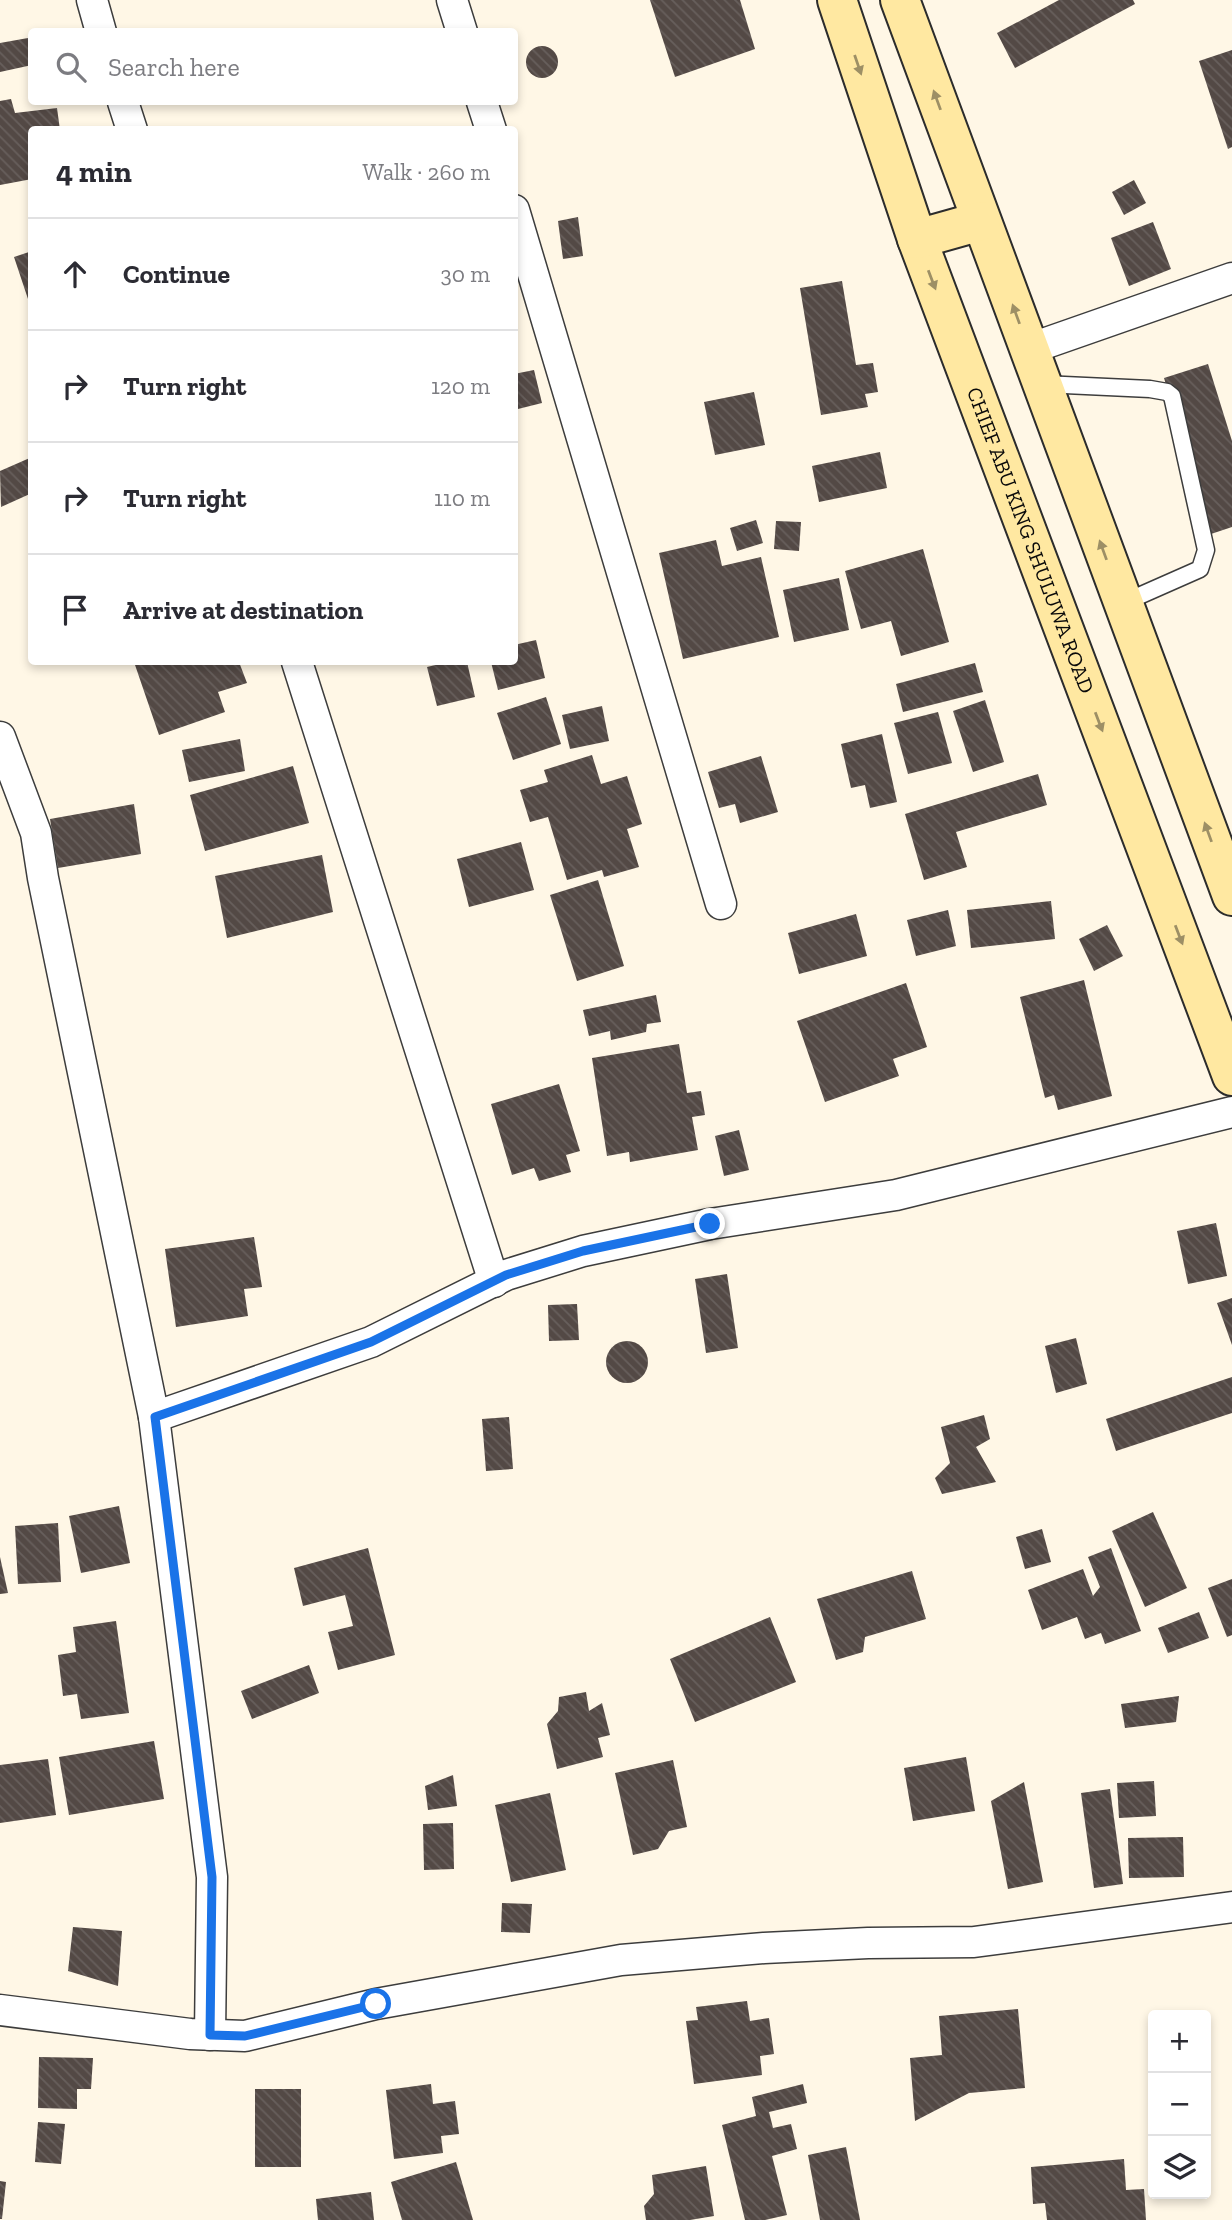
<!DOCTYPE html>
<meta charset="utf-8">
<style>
:root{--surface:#fff;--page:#f7f7f7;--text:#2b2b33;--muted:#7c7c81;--line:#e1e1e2}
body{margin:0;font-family:"Zilla Slab",serif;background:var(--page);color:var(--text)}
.controls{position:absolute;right:21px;bottom:21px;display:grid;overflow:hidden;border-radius:7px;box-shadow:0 4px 10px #0003}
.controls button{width:63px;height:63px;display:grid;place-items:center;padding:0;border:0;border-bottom:2px solid var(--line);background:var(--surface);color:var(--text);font:35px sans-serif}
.stop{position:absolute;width:21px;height:21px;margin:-16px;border:5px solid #1a73e8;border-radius:50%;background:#fff}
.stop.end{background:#1a73e8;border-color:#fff;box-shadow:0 2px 7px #0008}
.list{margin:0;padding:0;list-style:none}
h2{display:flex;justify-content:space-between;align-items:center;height:91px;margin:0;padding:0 28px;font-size:30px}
h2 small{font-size:23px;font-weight:400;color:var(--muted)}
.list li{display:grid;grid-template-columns:46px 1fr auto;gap:21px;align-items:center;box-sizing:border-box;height:112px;padding:0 28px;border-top:2px solid var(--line)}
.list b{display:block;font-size:26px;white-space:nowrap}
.list em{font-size:23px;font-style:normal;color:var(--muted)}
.icon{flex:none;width:38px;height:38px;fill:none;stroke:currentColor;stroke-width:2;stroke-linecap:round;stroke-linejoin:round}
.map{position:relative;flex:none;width:1232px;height:2220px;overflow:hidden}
.search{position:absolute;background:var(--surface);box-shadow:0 4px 10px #0003;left:28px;top:28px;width:490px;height:77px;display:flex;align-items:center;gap:18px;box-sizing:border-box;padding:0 24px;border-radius:7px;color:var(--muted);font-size:26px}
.panel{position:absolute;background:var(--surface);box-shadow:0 4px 10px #0003;left:28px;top:126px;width:490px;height:539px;border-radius:7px}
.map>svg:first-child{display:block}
.building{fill:url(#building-back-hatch)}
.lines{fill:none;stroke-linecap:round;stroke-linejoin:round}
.lane-casing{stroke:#3d3d3d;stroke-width:19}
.street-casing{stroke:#3d3d3d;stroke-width:33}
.secondary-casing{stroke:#2c2c2c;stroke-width:42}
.lane{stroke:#fff;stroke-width:16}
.street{stroke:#fff;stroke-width:30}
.secondary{stroke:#ffe8a1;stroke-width:38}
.oneway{fill:#9d8f65}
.route{stroke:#1a73e8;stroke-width:9}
.labels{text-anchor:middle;stroke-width:7;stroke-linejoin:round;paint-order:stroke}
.street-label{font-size:21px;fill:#0a0a0a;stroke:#fff}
</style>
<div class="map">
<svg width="1232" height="2220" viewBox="0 0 1232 2220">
<defs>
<pattern id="building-back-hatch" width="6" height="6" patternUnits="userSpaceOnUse" patternTransform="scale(1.75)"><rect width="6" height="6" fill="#534945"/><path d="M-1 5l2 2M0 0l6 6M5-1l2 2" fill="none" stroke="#675f5c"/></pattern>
</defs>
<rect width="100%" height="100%" fill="#fff7e6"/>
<!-- building -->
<g class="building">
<path d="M 650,0 L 740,0 L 755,49 L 675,77 Z"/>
<path d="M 1059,0 L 1133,0 L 1135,4 L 1015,68 L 997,33 Z"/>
<path d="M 28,38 L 32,65 L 0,72 L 0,43 Z"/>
<circle cx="542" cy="62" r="16"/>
<path d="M 1232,50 L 1232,147 L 1228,149 L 1199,61 Z"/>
<path d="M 11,99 L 15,113 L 57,108 L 60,130 L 32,130 L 32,179 L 0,185 L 0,101 Z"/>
<path d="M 1134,180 L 1146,203 L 1124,215 L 1112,192 Z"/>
<path d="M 578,217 L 583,256 L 563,259 L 558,221 Z"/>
<path d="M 1153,222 L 1171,269 L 1129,286 L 1111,238 Z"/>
<path d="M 32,251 L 32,308 L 31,308 L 14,257 Z"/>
<path d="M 842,281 L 856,365 L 873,363 L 878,392 L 865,394 L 868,407 L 821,415 L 800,288 Z"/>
<path d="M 1208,364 L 1232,441 L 1232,527 L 1211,534 L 1164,378 Z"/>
<path d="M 534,370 L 542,403 L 514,410 L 514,374 Z"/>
<path d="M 754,392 L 765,445 L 715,455 L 704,402 Z"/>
<path d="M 880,452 L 887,488 L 819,502 L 812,466 Z"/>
<path d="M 32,457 L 32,493 L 1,507 L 0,471 Z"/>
<path d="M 756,520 L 763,543 L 737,551 L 730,528 Z"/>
<path d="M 776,521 L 801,522 L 799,551 L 774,549 Z"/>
<path d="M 716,540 L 722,566 L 761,557 L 779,637 L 683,659 L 659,553 Z"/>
<path d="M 923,549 L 949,642 L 901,656 L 891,621 L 861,629 L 845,571 Z"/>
<path d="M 839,578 L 849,630 L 794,642 L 783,590 Z"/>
<path d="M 536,640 L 545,678 L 498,690 L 491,662 L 514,662 L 514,645 Z"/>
<path d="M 134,662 L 239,662 L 247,683 L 218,692 L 225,712 L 159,735 Z"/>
<path d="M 448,662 L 467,662 L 475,697 L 437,706 L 427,667 Z"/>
<path d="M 975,663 L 983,692 L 903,712 L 896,684 Z"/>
<path d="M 546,697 L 561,744 L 513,760 L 497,713 Z"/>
<path d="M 985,700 L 1004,762 L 973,772 L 953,711 Z"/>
<path d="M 602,706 L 609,741 L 570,749 L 562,715 Z"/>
<path d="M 938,712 L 952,763 L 908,774 L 894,723 Z"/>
<path d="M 882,734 L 897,802 L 870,808 L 865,785 L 851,788 L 841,744 Z"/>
<path d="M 240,739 L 245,771 L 189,782 L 182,750 Z"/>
<path d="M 592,755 L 601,784 L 627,776 L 642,824 L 627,829 L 639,867 L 604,877 L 602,870 L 567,880 L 548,817 L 530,822 L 520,790 L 548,782 L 544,770 Z"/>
<path d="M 761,756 L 778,812 L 740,823 L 735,804 L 719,808 L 708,772 Z"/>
<path d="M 293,766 L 309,823 L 205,851 L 190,795 Z"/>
<path d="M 1038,774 L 1047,805 L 956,832 L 967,867 L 924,880 L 905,814 Z"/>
<path d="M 134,804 L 141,854 L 58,868 L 50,819 Z"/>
<path d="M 521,842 L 534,890 L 469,907 L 457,859 Z"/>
<path d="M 322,855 L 333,912 L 227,938 L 215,876 Z"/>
<path d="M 598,880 L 624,966 L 577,981 L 550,895 Z"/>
<path d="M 1051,901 L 1055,939 L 971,948 L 967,910 Z"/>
<path d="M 948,910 L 956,946 L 916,956 L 907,920 Z"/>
<path d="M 856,914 L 867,956 L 799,974 L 788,933 Z"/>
<path d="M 1107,925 L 1123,956 L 1094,971 L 1079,939 Z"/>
<path d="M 1084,980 L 1112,1096 L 1058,1110 L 1054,1095 L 1045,1098 L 1020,997 Z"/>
<path d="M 906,983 L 927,1047 L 893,1059 L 899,1076 L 825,1102 L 797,1021 Z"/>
<path d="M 656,995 L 661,1022 L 647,1024 L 646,1032 L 611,1040 L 610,1031 L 589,1036 L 583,1010 Z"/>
<path d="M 679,1044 L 687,1093 L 701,1091 L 705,1115 L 692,1117 L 698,1150 L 630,1162 L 629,1152 L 607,1156 L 592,1058 Z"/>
<path d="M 559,1084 L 580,1151 L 566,1155 L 571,1172 L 539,1181 L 534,1168 L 512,1175 L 491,1104 Z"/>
<path d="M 739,1130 L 749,1170 L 724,1176 L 715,1136 Z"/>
<path d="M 1216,1223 L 1227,1276 L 1188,1284 L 1177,1231 Z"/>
<path d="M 254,1237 L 262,1287 L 244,1289 L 248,1316 L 176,1327 L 165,1249 Z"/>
<path d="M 727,1274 L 738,1348 L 706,1353 L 695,1279 Z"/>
<path d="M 1232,1298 L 1232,1345 L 1217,1303 Z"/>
<path d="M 577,1304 L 579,1340 L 549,1341 L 548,1305 Z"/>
<path d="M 1076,1338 L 1087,1384 L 1056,1393 L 1045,1346 Z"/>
<circle cx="627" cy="1362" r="21"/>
<path d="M 1232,1377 L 1232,1413 L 1116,1451 L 1106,1419 Z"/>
<path d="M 984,1415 L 990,1439 L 976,1447 L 996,1482 L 942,1494 L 935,1478 L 950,1463 L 941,1427 Z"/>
<path d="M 509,1417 L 513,1469 L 486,1471 L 482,1419 Z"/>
<path d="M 119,1506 L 130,1563 L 81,1573 L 69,1516 Z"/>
<path d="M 1153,1512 L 1187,1588 L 1145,1607 L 1112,1531 Z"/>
<path d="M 58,1523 L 61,1582 L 18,1584 L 15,1526 Z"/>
<path d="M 1042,1529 L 1051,1562 L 1025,1569 L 1016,1537 Z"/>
<path d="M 368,1548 L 395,1655 L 338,1670 L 328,1632 L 353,1626 L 345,1595 L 303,1606 L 294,1568 Z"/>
<path d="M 1111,1548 L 1141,1631 L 1105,1644 L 1101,1633 L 1085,1639 L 1077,1617 L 1042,1630 L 1028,1590 L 1083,1569 L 1093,1596 L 1100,1587 L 1088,1557 Z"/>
<path d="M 0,1557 L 8,1593 L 0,1594 Z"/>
<path d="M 912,1571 L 926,1619 L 865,1637 L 863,1652 L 836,1660 L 817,1599 Z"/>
<path d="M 1232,1579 L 1232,1635 L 1227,1637 L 1208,1588 Z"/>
<path d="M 1199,1612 L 1209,1638 L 1168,1653 L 1158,1628 Z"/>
<path d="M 770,1617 L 796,1682 L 695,1722 L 670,1659 Z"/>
<path d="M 116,1621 L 129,1713 L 81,1719 L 77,1694 L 63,1696 L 58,1655 L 76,1652 L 73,1627 Z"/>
<path d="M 309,1665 L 319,1693 L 252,1719 L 241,1691 Z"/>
<path d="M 586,1692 L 589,1711 L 602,1703 L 610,1735 L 598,1738 L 603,1757 L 557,1769 L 547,1724 L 558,1711 L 559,1697 Z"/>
<path d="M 1179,1696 L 1176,1722 L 1125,1728 L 1121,1704 Z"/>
<path d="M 154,1741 L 164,1799 L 69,1815 L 59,1757 Z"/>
<path d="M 966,1757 L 975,1811 L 913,1821 L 904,1768 Z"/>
<path d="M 48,1759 L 56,1815 L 0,1823 L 0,1765 Z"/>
<path d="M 673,1760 L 687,1827 L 669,1831 L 658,1849 L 633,1855 L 615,1773 Z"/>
<path d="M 453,1775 L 457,1806 L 428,1810 L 425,1786 Z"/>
<path d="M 1154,1781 L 1156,1816 L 1119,1818 L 1117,1783 Z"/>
<path d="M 1024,1782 L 1043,1882 L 1008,1889 L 991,1801 Z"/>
<path d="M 1110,1789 L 1123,1884 L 1094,1888 L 1081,1793 Z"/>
<path d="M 550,1793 L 566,1870 L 511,1882 L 495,1805 Z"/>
<path d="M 453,1823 L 454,1869 L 424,1870 L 423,1824 Z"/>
<path d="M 1183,1837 L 1184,1877 L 1129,1878 L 1128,1838 Z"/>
<path d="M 502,1903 L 532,1904 L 530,1933 L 501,1932 Z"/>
<path d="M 73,1927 L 122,1931 L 118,1986 L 68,1971 Z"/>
<path d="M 747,2001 L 750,2021 L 769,2018 L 774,2054 L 760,2056 L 762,2075 L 694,2084 L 686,2021 L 698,2020 L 696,2007 Z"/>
<path d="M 1018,2009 L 1025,2088 L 969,2093 L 915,2121 L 910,2058 L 942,2055 L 939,2016 Z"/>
<path d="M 39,2057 L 93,2058 L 91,2089 L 77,2089 L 77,2109 L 38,2108 Z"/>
<path d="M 431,2084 L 433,2104 L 455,2101 L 459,2134 L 441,2136 L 443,2153 L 394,2159 L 386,2090 Z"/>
<path d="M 803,2084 L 807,2103 L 769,2112 L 773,2128 L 791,2124 L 797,2149 L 772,2156 L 787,2215 L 765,2220 L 745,2220 L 722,2125 L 756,2116 L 752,2097 Z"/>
<rect x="255" y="2089" width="46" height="78"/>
<path d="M 38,2122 L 65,2124 L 61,2164 L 35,2162 Z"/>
<path d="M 846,2147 L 860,2220 L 820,2220 L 808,2155 Z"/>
<path d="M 1124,2159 L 1126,2190 L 1144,2189 L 1146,2220 L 1047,2220 L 1045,2203 L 1033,2204 L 1031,2167 Z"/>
<path d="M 456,2162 L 473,2220 L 402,2220 L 391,2182 Z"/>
<path d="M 706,2166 L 714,2216 L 690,2220 L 646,2220 L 644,2206 L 654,2194 L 652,2175 Z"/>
<path d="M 0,2181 L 6,2182 L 2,2219 L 0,2219 Z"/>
<path d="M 371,2192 L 374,2220 L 318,2220 L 316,2199 Z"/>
</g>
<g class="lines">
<defs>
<path id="lane" d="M 1043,384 L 1150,389 L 1167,392 L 1172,396 L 1206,550 L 1200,569 L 1123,603"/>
<g id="street">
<path d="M 92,0 L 101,32"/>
<path d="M 452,0 L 462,32"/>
<path d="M 123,102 L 132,130"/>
<path d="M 482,102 L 491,130"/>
<path d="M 514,210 L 721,904"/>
<path d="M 1029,349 L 1232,278"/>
<path d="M 297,662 L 494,1282"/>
<path d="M 0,737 L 36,833 L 43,878 L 154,1417 L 212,1877 L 210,2035"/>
<path d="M 154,1417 L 371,1342 L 506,1275 L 583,1251 L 710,1224 L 896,1195 L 1232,1112"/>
<path d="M 0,2010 L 190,2034 L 245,2036 L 376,2004 L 621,1960 L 764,1948 L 868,1943 L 974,1942 L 1232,1907"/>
</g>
<g id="secondary">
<path id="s1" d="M 837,0 L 917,239 L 1232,1076"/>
<path d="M 900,0 L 1232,896"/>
<path d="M 917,239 L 981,221"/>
</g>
</defs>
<!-- lane casing -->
<use href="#lane" class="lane-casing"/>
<!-- street casing -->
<use href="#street" class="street-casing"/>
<!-- secondary casing -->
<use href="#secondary" class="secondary-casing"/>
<!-- lane -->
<use href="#lane" class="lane"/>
<!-- street -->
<use href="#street" class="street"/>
<!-- secondary -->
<use href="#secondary" class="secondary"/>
</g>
<!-- one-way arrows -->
<defs><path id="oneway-solid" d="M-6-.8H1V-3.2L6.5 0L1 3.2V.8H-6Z" transform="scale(1.75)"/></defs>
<g class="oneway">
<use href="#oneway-solid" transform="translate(858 65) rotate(71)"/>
<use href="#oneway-solid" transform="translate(937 100) rotate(-110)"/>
<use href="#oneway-solid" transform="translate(932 280) rotate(69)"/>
<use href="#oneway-solid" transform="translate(1016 314) rotate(-110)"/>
<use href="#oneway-solid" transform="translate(1103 550) rotate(-110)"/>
<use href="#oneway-solid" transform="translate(1099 722) rotate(69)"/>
<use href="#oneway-solid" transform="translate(1208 832) rotate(-110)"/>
<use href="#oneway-solid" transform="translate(1179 935) rotate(69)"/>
</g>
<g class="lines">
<!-- route -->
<path class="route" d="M 376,2004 L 245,2036 L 210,2035 L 212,1877 L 155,1417 L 371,1342 L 506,1275 L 583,1251 L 710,1224"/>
</g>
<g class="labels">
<!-- street labels -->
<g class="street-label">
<text dy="7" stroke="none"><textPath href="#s1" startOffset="574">CHIEF ABU KING SHULUWA ROAD</textPath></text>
</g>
</g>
</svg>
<div class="controls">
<button>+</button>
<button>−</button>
<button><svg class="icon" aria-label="layers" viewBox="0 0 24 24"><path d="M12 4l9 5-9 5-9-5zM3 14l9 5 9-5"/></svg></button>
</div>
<div class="stop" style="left:376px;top:2004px"></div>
<div class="stop end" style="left:710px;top:1224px"></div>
<div class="search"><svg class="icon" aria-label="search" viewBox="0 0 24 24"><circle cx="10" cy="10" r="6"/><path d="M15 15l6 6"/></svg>Search here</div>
<section class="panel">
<h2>4 min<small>Walk · 260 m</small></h2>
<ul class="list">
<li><svg class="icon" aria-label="ahead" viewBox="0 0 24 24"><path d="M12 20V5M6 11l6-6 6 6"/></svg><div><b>Continue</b></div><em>30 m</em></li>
<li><svg class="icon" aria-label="right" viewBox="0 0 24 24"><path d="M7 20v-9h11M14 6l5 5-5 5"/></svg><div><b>Turn right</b></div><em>120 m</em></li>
<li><svg class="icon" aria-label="right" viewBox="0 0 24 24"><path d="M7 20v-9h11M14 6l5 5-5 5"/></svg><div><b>Turn right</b></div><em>110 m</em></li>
<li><svg class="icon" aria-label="arrive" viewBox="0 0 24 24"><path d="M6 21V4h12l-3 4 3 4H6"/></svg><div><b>Arrive at destination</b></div></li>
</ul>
</section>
</div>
